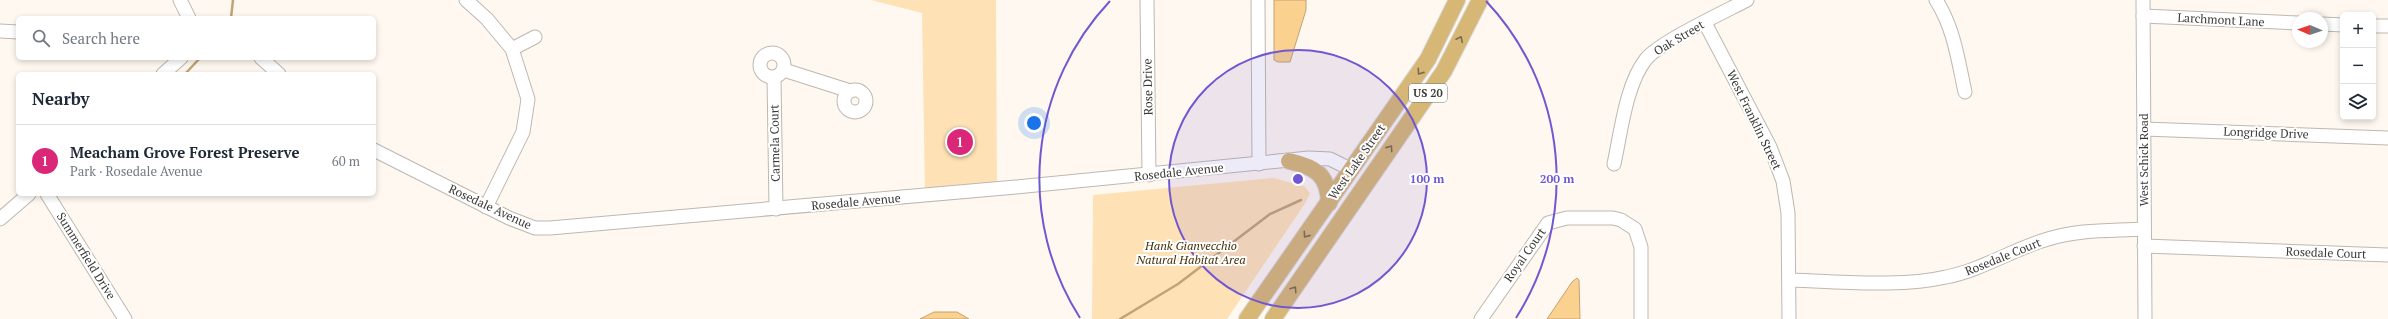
<!DOCTYPE html>
<meta charset="utf-8">
<style>
:root{--surface:#fff;--page:#f6f6f7;--text:#1f2937;--muted:#747a83;--line:#e0e1e3;--accent:#db2777}
body{margin:0;font-family:"PT Serif",serif;background:var(--page);color:var(--text)}
.controls{position:absolute;right:12px;top:12px;display:grid;overflow:hidden;border-radius:6px;box-shadow:0 2px 6px #0003}
.controls button{width:36px;height:36px;display:grid;place-items:center;padding:0;border:0;border-bottom:1px solid var(--line);background:var(--surface);color:var(--text);font:20px sans-serif}
.compass{position:absolute;left:2292px;top:12px;width:36px;height:36px;border-radius:50%;background:var(--surface);box-shadow:0 2px 6px #0003;rotate:272deg}
.you{position:absolute;left:1034px;top:123px;width:14px;height:14px;margin:-10px;border:3px solid #fff;border-radius:50%;background:#1a73e8;box-shadow:0 0 0 6px #1a73e833}
.badge{display:grid;place-items:center;width:26px;height:26px;border-radius:50%;background:var(--accent);color:#fff;font-size:13px;font-weight:700}
.pin{position:absolute;translate:-50% -50%;border:2px solid #fff;box-shadow:0 1px 4px #0006}
.list{margin:0;padding:0;list-style:none}
h2{display:flex;justify-content:space-between;align-items:center;height:52px;margin:0;padding:0 16px;font-size:17px}
h2 small{font-size:13px;font-weight:400;color:var(--muted)}
.list li{display:grid;grid-template-columns:26px 1fr auto;gap:12px;align-items:center;box-sizing:border-box;height:72px;padding:0 16px;border-top:1px solid var(--line)}
.list b{display:block;font-size:15px;white-space:nowrap}
.list p{margin:0;font-size:13px;white-space:nowrap;color:var(--muted)}
.list em{font-size:13px;font-style:normal;color:var(--muted)}
.icon{flex:none;width:22px;height:22px;fill:none;stroke:currentColor;stroke-width:2;stroke-linecap:round;stroke-linejoin:round}
.map{position:relative;flex:none;width:2388px;height:319px;overflow:hidden}
.search{position:absolute;background:var(--surface);box-shadow:0 2px 6px #0003;left:16px;top:16px;width:360px;height:44px;display:flex;align-items:center;gap:10px;box-sizing:border-box;padding:0 14px;border-radius:6px;color:var(--muted);font-size:15px}
.panel{position:absolute;background:var(--surface);box-shadow:0 2px 6px #0003;left:16px;top:72px;width:360px;height:124px;border-radius:6px}
.map>svg:first-child{display:block}
.green{fill:#fee2b6}
.water{fill:#fad18e;stroke:#c1a474}
.lines{fill:none;stroke-linecap:round;stroke-linejoin:round}
.stream{stroke:#c1a474;stroke-width:2.5}
.minor-casing{stroke:#bdb8b0;stroke-width:15}
.major-casing{stroke:#d8d8d7;stroke-width:18}
.minor{stroke:#fff;stroke-width:13}
.major{stroke:#d7b776;stroke-width:16}
.oneway{stroke:#7a6c50}
.ring{fill:none;stroke:#7157d1;stroke-width:2}
.labels{text-anchor:middle;stroke-width:4;stroke-linejoin:round;paint-order:stroke}
.shield{fill:#fff;stroke:#767572;stroke-width:1}
.shield-label{font-size:11px;font-weight:bold;fill:#3c3a36}
.street-label{font-size:12px;fill:#3c3a36;stroke:#fff}
.park-label{font-size:12px;font-style:italic;fill:#422e07;stroke:#fff}
.centre{fill:#7157d1;stroke:#fff;stroke-width:2}
.ring-label{font-size:12px;text-anchor:middle;font-weight:bold;fill:#7157d1;stroke:#fff;stroke-width:4;stroke-linejoin:round;paint-order:stroke}
</style>
<div class="map">
<svg width="2388" height="319" viewBox="0 0 2388 319">
<rect width="100%" height="100%" fill="#fef8f0"/>
<!-- green -->
<g class="green">
<path d="M 871,0 L 996,0 L 997,189 L 925,196 L 922,13 Z"/>
<path d="M 1273,178 L 1304,186 L 1310,193 L 1306,202 L 1227,319 L 1092,319 L 1093,195 Z"/>
</g>
<!-- water -->
<g class="water">
<path d="M 1274,0 L 1306,0 L 1306,10 L 1290,62 L 1278,62 L 1274,60 Z"/>
<path d="M 1577,278 L 1579,280 L 1580,319 L 1547,319 L 1572,282 Z"/>
<path d="M 934,312 L 957,312 L 969,319 L 920,319 Z"/>
</g>
<g class="lines">
<!-- stream -->
<g class="stream">
<path d="M 231,18 L 233,0"/>
<path d="M 185,74 L 200,58"/>
<path d="M 1120,319 L 1178,284 L 1270,214 L 1301,200"/>
</g>
<defs>
<g id="minor">
<path d="M 180,0 L 189,18"/>
<path d="M 466,0 L 487,19 L 512,49 L 528,99 L 523,132 L 486,207"/>
<path d="M 1147,0 L 1149,175"/>
<path d="M 1258,0 L 1259,164"/>
<path d="M 1936,0 C 1954,28 1958,60 1965,92"/>
<path d="M 2143,0 L 2145,319"/>
<path d="M 2143,16 L 2298,23"/>
<path d="M 1705,23 L 1770,147 L 1783,181 L 1788,213 L 1789,319"/>
<path d="M 2322,24 L 2343,25"/>
<path d="M 2373,26 L 2388,26"/>
<path d="M 0,31 L 18,32"/>
<path d="M 512,49 L 535,37"/>
<circle cx="772" cy="65" r="12"/>
<path d="M 261,58 L 279,74"/>
<path d="M 784,70 L 850,91"/>
<path d="M 163,74 L 181,58"/>
<path d="M 774,77 L 776,209"/>
<circle cx="855" cy="101" r="11"/>
<path d="M 2144,129 L 2388,138"/>
<path d="M 374,150 L 509,218 L 535,228 L 550,228 L 1016,187 L 1309,158 L 1330,159 L 1352,170"/>
<path d="M 1614,164 C 1621,132 1626,84 1646,59 C 1660,42 1724,12 1747,0"/>
<path d="M 47,194 L 125,319"/>
<path d="M 0,219 L 29,194"/>
<path d="M 2144,246 L 2388,255"/>
<path d="M 1789,280 C 1838,281 1898,288 1946,277 C 1982,270 2013,249 2048,239 C 2079,229 2113,231 2144,229"/>
<path d="M 1481,319 L 1548,223 L 1567,218 L 1613,218 L 1621,220 L 1635,229 L 1641,247 L 1641,319"/>
</g>
<g id="major">
<path d="M 1289,161 C 1315,167 1328,174 1329,203"/>
<path d="M 1247,319 L 1428,59 L 1457,0"/>
<path d="M 1273,319 L 1444,71 L 1480,0"/>
</g>
</defs>
<!-- minor casing -->
<use href="#minor" class="minor-casing"/>
<!-- major casing -->
<use href="#major" class="major-casing"/>
<!-- minor -->
<use href="#minor" class="minor"/>
<!-- major -->
<use href="#major" class="major"/>
</g>
<!-- one-way arrows -->
<defs><path id="oneway-chevron" d="M-2-3.5L2.5 0L-2 3.5" fill="none" stroke-width="1.6" stroke-linecap="round" stroke-linejoin="round"/></defs>
<g class="oneway">
<use href="#oneway-chevron" transform="translate(1460 39) rotate(-63)"/>
<use href="#oneway-chevron" transform="translate(1420 72) rotate(125)"/>
<use href="#oneway-chevron" transform="translate(1390 148) rotate(-55)"/>
<use href="#oneway-chevron" transform="translate(1306 235) rotate(125)"/>
<use href="#oneway-chevron" transform="translate(1294 289) rotate(-56)"/>
</g>
<!-- distance rings -->
<circle cx="1298" cy="179" r="129" fill="#7157d1" fill-opacity=".12"/>
<g class="ring">
<circle cx="1298" cy="179" r="129"/>
<path d="M1080 318A259 259 0 0 1 1110 1M1486 1A259 259 0 0 1 1516 318"/>
</g>
<g class="labels">
<!-- shield labels -->
<rect class="shield" x="1409" y="84" width="38" height="18" rx="3"/>
<g class="shield-label">
<text x="1428" y="97">US 20</text>
</g>
<!-- street labels -->
<g class="street-label">
<text transform="translate(2221 20) rotate(3)" y="4">Larchmont Lane</text>
<text transform="translate(1679 38) rotate(-31)" y="4">Oak Street</text>
<text transform="translate(1148 87) rotate(-91)" y="4">Rose Drive</text>
<text transform="translate(1754 120) rotate(64)" y="4">West Franklin Street</text>
<text transform="translate(2266 133) rotate(2)" y="4">Longridge Drive</text>
<text transform="translate(775 143) rotate(-91)" y="4">Carmela Court</text>
<text transform="translate(2144 160) rotate(-90)" y="4">West Schick Road</text>
<text transform="translate(1357 162) rotate(-55)" y="4">West Lake Street</text>
<text transform="translate(1179 172) rotate(-6)" y="4">Rosedale Avenue</text>
<text transform="translate(856 202) rotate(-5)" y="4">Rosedale Avenue</text>
<text transform="translate(490 207) rotate(25)" y="4">Rosedale Avenue</text>
<text transform="translate(2326 253) rotate(2)" y="4">Rosedale Court</text>
<text transform="translate(1525 255) rotate(-55)" y="4">Royal Court</text>
<text transform="translate(86 256) rotate(58)" y="4">Summerfield Drive</text>
<text transform="translate(2003 257) rotate(-22)" y="4">Rosedale Court</text>
</g>
<!-- park labels -->
<g class="park-label">
<text x="1191" y="250">Hank Gianvecchio<tspan x="1191" dy="14">Natural Habitat Area</tspan></text>
</g>
</g>
<circle cx="1298" cy="179" r="6" class="centre"/>
<g class="ring-label">
<text x="1427" y="183">100 m</text>
<text x="1557" y="183">200 m</text>
</g>
</svg>
<div class="controls">
<button>+</button>
<button>−</button>
<button><svg class="icon" aria-label="layers" viewBox="0 0 24 24"><path d="M12 4l9 5-9 5-9-5zM3 14l9 5 9-5"/></svg></button>
</div>
<svg class="compass" viewBox="-18 -18 36 36"><path d="M0-13l5 13h-10z" fill="#e53935"/><path d="M0 13l5-13h-10z" fill="#747a83"/></svg>
<div class="you"></div>
<div class="pin badge" style="left:960px;top:142px">1</div>
<div class="search"><svg class="icon" aria-label="search" viewBox="0 0 24 24"><circle cx="10" cy="10" r="6"/><path d="M15 15l6 6"/></svg>Search here</div>
<section class="panel">
<h2>Nearby<small></small></h2>
<ul class="list">
<li><span class="badge">1</span><div><b>Meacham Grove Forest Preserve</b><p>Park · Rosedale Avenue</p></div><em>60 m</em></li>
</ul>
</section>
</div>
